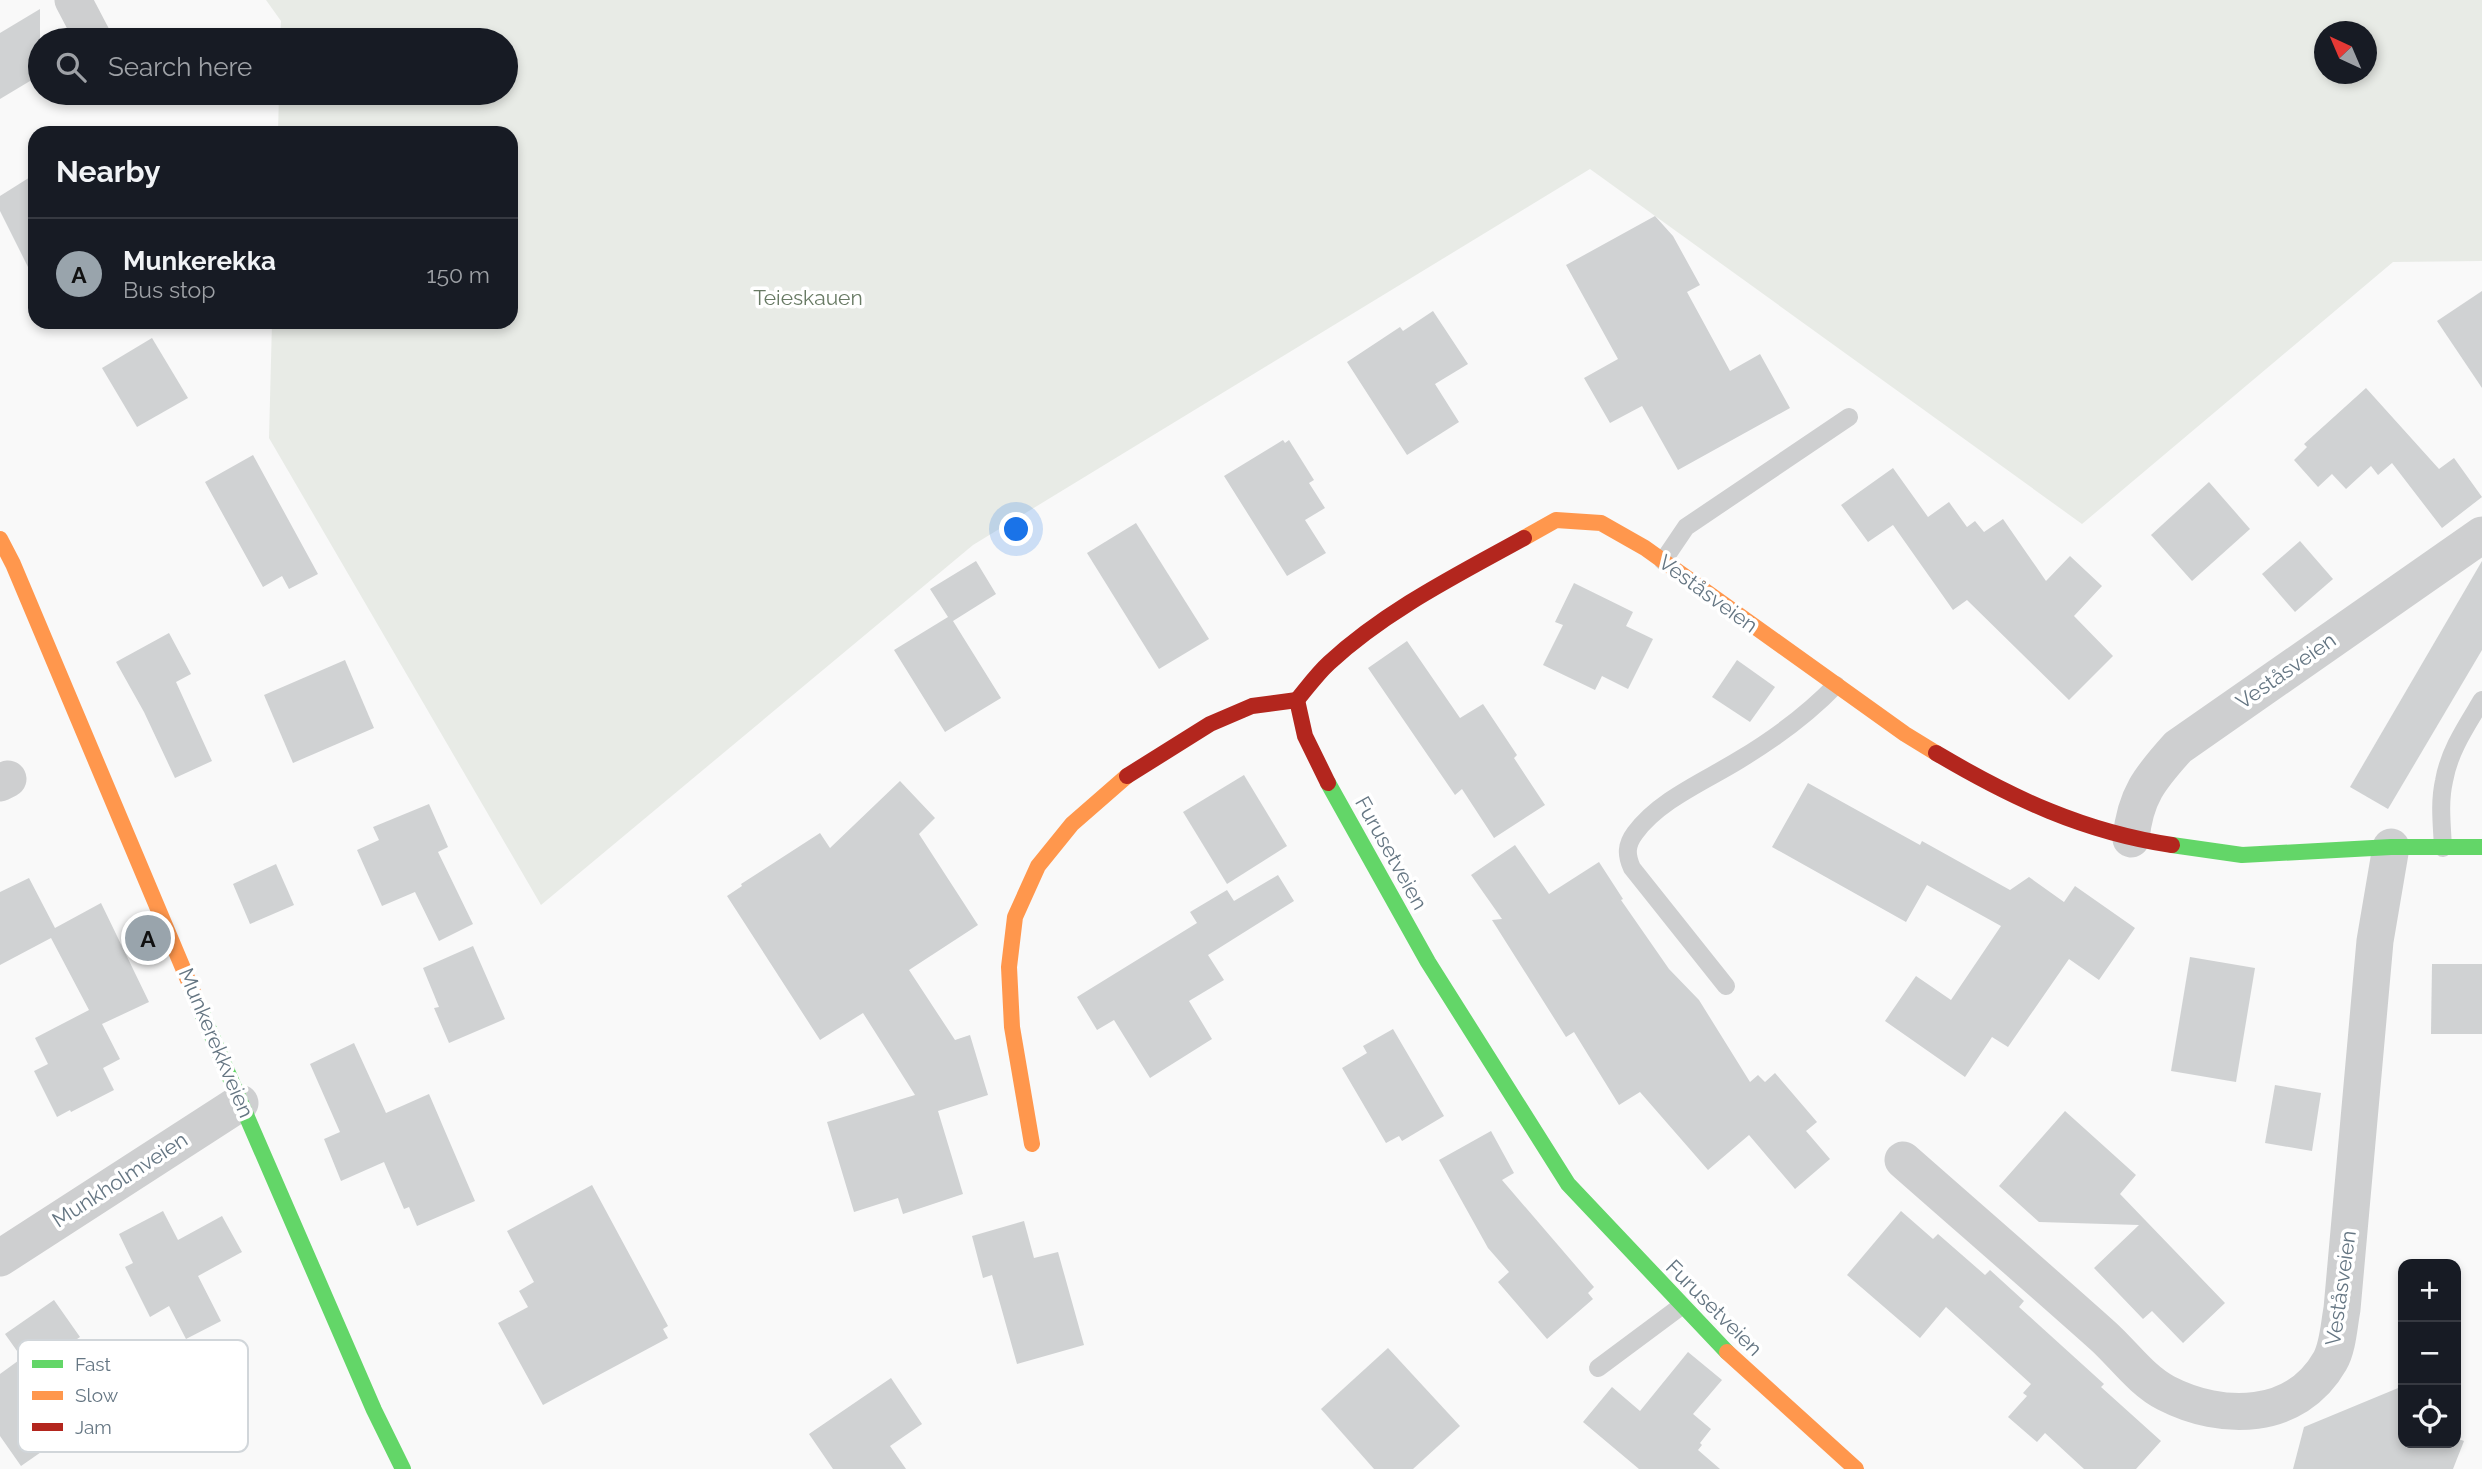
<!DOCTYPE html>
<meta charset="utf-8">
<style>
:root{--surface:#171b24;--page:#242831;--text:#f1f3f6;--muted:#9ea1a6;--line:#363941;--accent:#99a4ac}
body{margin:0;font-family:Raleway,sans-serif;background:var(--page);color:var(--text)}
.controls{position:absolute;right:21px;bottom:21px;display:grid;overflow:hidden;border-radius:14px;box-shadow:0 4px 10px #0003}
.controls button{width:63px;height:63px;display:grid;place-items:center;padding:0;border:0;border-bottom:2px solid var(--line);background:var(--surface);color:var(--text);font:35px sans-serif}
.compass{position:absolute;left:2314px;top:21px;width:63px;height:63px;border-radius:50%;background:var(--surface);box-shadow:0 4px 10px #0003;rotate:316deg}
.you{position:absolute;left:1017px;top:530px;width:24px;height:24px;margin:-18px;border:5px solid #fff;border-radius:50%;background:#1a73e8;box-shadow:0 0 0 10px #1a73e833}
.badge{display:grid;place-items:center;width:46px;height:46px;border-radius:50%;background:var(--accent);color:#111;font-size:23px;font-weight:700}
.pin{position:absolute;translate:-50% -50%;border:4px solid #fff;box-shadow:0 2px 7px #0006}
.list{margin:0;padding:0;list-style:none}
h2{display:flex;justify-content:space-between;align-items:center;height:91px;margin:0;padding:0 28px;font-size:30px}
h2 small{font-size:23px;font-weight:400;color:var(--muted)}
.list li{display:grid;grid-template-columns:46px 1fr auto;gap:21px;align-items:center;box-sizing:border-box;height:112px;padding:0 28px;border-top:2px solid var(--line)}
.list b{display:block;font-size:26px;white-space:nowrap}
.list p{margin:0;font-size:23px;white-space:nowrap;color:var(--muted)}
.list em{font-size:23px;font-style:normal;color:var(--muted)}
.icon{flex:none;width:38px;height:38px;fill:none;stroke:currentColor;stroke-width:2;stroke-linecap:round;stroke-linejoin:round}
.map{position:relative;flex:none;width:2482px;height:1469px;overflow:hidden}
.search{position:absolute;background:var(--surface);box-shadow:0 4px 10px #0003;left:28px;top:28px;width:490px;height:77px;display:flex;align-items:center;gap:18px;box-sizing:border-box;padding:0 24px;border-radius:38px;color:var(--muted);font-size:26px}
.panel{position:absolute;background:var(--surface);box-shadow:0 4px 10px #0003;left:28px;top:126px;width:490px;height:203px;border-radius:21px}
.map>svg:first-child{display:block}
.green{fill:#e8ebe6;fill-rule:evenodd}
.building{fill:#d0d2d3}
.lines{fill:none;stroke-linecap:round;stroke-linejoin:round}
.lane{stroke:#cecfd0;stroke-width:18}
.street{stroke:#cecfd0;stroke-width:37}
.fast{stroke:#63d668;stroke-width:16}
.slow{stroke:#ff974d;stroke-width:16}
.jam{stroke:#b3261e;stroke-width:16}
.labels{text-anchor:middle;stroke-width:7;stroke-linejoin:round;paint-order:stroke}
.park-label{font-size:21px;fill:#687a64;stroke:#fff}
.street-label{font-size:21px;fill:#657683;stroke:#fff}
.key{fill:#fff;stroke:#d1d6da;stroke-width:2}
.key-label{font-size:19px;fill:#657683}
</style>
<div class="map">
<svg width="2482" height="1469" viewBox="0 0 2482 1469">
<rect width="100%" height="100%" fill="#f9f9f9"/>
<!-- green -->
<path class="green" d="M 266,0 L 2482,0 L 2482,261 L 2393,262 L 2082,524 L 1590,169 L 973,545 L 541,905 L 269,438 L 272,322 L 511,322 L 511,133 L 278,133 L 279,93 L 506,93 L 506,40 L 280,40 L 281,21 ZM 2324,32 L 2366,32 L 2366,74 L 2324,74 Z"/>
<!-- building -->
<g class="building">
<path d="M 40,9 L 40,75 L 0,99 L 0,33 Z"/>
<path d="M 35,174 L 35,281 L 0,211 L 0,196 Z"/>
<path d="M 1655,216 L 1673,236 L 1700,285 L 1687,292 L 1730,371 L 1760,354 L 1790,408 L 1678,470 L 1642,406 L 1610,423 L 1584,378 L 1618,359 L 1566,265 Z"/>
<path d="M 2482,291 L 2482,388 L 2437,321 Z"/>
<path d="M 1433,311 L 1468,364 L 1435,384 L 1459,422 L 1407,455 L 1347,362 L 1400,327 L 1403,331 Z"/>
<path d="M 152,338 L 188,398 L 137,427 L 102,368 Z"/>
<path d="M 2366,388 L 2439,469 L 2454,458 L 2482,497 L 2442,528 L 2392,463 L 2378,475 L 2371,466 L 2346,489 L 2332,474 L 2318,487 L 2294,460 L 2307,447 L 2304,444 Z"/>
<path d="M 1283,440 L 1285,443 L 1289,440 L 1314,480 L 1309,483 L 1325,508 L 1305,520 L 1326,553 L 1287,576 L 1224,476 Z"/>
<path d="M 253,455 L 318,574 L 289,589 L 282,576 L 263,587 L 205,482 Z"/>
<path d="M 1893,468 L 1928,517 L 1949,502 L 1967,527 L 1975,521 L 1984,532 L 2003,519 L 2046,581 L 2070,556 L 2102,586 L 2074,616 L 2113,656 L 2069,700 L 1967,600 L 1953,610 L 1893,525 L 1868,542 L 1841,505 Z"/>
<path d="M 2209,482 L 2250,529 L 2192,581 L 2151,535 Z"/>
<path d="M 1136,523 L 1209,639 L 1159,669 L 1087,553 Z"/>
<path d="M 2300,541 L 2333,579 L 2295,612 L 2262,574 Z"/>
<path d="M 976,561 L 996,594 L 953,621 L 1001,698 L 945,732 L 894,650 L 948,617 L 930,589 Z"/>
<path d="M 2482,561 L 2482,650 L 2388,809 L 2350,787 Z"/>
<path d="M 1574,583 L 1633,612 L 1626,626 L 1653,639 L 1628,689 L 1602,676 L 1595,690 L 1543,665 L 1563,625 L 1555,622 Z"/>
<path d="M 169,633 L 191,674 L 176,682 L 212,761 L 175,778 L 144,712 L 116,662 Z"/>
<path d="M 1407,641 L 1460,718 L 1483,704 L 1517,755 L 1514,758 L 1545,805 L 1494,838 L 1462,789 L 1455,795 L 1368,668 Z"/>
<path d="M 345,660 L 374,728 L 293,763 L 264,695 Z"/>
<path d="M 1737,660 L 1775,687 L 1750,722 L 1712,697 Z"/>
<path d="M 1244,775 L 1287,846 L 1227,884 L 1183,812 Z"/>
<path d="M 900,781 L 935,818 L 919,834 L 978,925 L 909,970 L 955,1040 L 970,1035 L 988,1095 L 938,1111 L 963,1194 L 903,1214 L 898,1198 L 854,1212 L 827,1122 L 915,1095 L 863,1013 L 820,1040 L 727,896 L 742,886 L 741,884 L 820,833 L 830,848 Z"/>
<path d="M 1808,783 L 1920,845 L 1922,841 L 2010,890 L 2029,877 L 2064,902 L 2075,886 L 2135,928 L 2099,980 L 2069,959 L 2008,1047 L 1992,1037 L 1965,1077 L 1885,1021 L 1916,976 L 1951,1000 L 2001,926 L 1927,885 L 1906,922 L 1772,847 Z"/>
<path d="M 429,804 L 448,847 L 438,852 L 473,924 L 439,941 L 415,892 L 382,906 L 357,850 L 379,840 L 373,827 Z"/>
<path d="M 1515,845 L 1549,894 L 1599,862 L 1623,899 L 1621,900 L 1669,969 L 1699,1000 L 1750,1082 L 1758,1075 L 1765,1082 L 1775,1073 L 1817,1122 L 1806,1131 L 1830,1159 L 1795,1189 L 1749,1135 L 1708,1170 L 1640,1092 L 1619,1105 L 1574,1032 L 1566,1037 L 1492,920 L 1502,919 L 1471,875 Z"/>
<path d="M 276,864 L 294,905 L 250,924 L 233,884 Z"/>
<path d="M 1278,875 L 1294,901 L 1208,955 L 1224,980 L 1189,1001 L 1212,1039 L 1150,1078 L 1114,1020 L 1097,1030 L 1077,997 L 1197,923 L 1190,912 L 1227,890 L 1234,901 Z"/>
<path d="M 29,878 L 55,928 L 101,903 L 149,1002 L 102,1024 L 120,1059 L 103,1068 L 114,1090 L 71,1112 L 70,1110 L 57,1117 L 34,1071 L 48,1064 L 35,1038 L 89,1010 L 51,938 L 0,965 L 0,892 Z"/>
<path d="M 473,946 L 505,1019 L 449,1043 L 434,1008 L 439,1007 L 423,968 Z"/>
<path d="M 2190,957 L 2255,968 L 2236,1082 L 2171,1071 Z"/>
<path d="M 2432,964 L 2482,964 L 2482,1034 L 2431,1034 Z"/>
<path d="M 1393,1029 L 1444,1116 L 1402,1141 L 1399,1136 L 1386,1143 L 1342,1068 L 1367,1053 L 1363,1046 Z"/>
<path d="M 354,1043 L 386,1113 L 429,1094 L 475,1201 L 417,1226 L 409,1207 L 404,1209 L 384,1162 L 341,1181 L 324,1139 L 340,1132 L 310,1064 Z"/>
<path d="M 2275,1085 L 2321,1093 L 2312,1151 L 2265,1143 Z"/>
<path d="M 2065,1111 L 2136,1175 L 2120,1194 L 2225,1303 L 2183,1343 L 2152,1311 L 2143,1319 L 2094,1268 L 2139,1225 L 2039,1222 L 1999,1186 Z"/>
<path d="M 1491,1131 L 1514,1173 L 1502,1180 L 1594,1287 L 1588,1293 L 1593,1299 L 1547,1339 L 1498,1282 L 1509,1272 L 1488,1248 L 1439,1160 Z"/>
<path d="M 592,1185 L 668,1326 L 663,1329 L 668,1338 L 543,1405 L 498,1323 L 528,1307 L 519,1291 L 534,1282 L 507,1231 Z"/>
<path d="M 163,1211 L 178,1240 L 222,1216 L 242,1252 L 198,1276 L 221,1321 L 186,1339 L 169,1306 L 150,1317 L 125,1267 L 133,1263 L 119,1234 Z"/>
<path d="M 1901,1211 L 1933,1239 L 1938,1234 L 1985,1275 L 1990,1270 L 2024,1301 L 2019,1307 L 2104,1384 L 2101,1387 L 2161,1441 L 2136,1469 L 2084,1469 L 2045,1433 L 2037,1442 L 2008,1417 L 2027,1396 L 2023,1393 L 2031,1384 L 1946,1307 L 1920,1338 L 1847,1275 Z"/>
<path d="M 1024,1221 L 1034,1258 L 1058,1252 L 1084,1345 L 1017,1364 L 992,1275 L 983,1278 L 972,1236 Z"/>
<path d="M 54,1300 L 80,1337 L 71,1343 L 105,1392 L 74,1417 L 80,1425 L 21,1466 L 0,1436 L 0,1374 L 22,1358 L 5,1334 Z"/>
<path d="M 1388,1348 L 1460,1426 L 1413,1469 L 1374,1469 L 1321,1409 Z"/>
<path d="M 1688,1352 L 1722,1380 L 1693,1414 L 1711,1429 L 1700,1443 L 1702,1445 L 1698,1450 L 1720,1469 L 1639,1469 L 1583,1422 L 1612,1387 L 1640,1411 Z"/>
<path d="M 891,1378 L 922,1424 L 890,1446 L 906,1469 L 833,1469 L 809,1434 Z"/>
<path d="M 2403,1386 L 2403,1443 L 2456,1443 L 2456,1438 L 2464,1441 L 2453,1469 L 2293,1469 L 2304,1427 Z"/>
</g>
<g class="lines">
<!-- lane -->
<g class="lane">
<path d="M 1663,561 L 1686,527 L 1849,417"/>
<path d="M 2443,848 C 2442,825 2439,803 2444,781 C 2449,751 2467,725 2482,700"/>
<path d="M 1726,986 L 1632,868 C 1626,855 1626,845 1635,833 C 1659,800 1705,781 1739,760 C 1774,739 1808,714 1836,685"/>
<path d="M 1598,1368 L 1680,1307"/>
</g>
<!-- street -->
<g class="street">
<path d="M 73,0 L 94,40"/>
<path d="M 0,783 L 8,779"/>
<path d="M 2131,839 C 2135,796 2150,778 2178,747 L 2482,535"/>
<path d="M 1903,1160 C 1970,1219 2037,1277 2103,1336 C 2123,1354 2142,1381 2166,1393 C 2222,1422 2296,1421 2330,1361 C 2338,1347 2339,1325 2342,1309 L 2375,941 L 2391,847"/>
<path d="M 0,1258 L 240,1103"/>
</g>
<!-- fast -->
<g class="fast">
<path d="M 1328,783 L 1428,962 L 1568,1184 L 1727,1352"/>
<path d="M 2172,845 L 2242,855 L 2391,847 L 2482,847"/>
<path d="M 201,1011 L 374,1410 L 403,1469"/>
</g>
<!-- slow -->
<g class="slow">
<path d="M 1524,538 L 1556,520 L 1601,523 L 1645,548 L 1905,734 L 1936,753"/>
<path d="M 0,539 L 13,564 L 201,1011"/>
<path d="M 1032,1144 L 1012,1027 L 1009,967 L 1015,917 L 1038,866 L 1072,824 L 1127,776"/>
<path d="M 1727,1352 L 1856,1469"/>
</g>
<!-- jam -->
<g class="jam">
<path d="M 1297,700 C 1307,688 1317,674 1329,663 C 1385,611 1457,575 1524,538"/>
<path d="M 1936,753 C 2012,798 2084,832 2172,845"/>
<path d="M 1127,776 L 1210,724 L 1252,706 L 1297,700 L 1305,736 L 1328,783"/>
</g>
</g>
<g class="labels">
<!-- park labels -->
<g class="park-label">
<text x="808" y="305">Teieskauen</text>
</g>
<!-- street labels -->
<g class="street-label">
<text transform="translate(1708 594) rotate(36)" y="7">Veståsveien</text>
<text transform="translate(2286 671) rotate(-35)" y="7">Veståsveien</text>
<text transform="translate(1391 853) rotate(61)" y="7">Furusetveien</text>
<text transform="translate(216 1043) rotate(67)" y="7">Munkerekkveien</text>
<text transform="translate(120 1180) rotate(-33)" y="7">Munkholmveien</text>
<text transform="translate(2341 1288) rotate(-82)" y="7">Veståsveien</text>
<text transform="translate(1714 1308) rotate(45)" y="7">Furusetveien</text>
</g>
</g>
<!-- legend -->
<rect x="18" y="1340" width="230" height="112" rx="10" class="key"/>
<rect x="32" y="1360" width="31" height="8" fill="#63d668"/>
<rect x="32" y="1391" width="31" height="9" fill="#ff974d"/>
<rect x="32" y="1423" width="31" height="8" fill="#b3261e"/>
<g class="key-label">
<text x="75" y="1371">Fast</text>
<text x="75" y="1402">Slow</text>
<text x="75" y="1434">Jam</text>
</g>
</svg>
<div class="controls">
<button>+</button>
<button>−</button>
<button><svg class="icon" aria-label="locate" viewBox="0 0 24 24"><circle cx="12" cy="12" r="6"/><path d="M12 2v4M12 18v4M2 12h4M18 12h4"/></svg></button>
</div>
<svg class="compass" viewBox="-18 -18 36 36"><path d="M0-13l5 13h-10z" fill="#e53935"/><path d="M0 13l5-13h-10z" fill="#9ea1a6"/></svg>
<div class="you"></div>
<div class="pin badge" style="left:148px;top:938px">A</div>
<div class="search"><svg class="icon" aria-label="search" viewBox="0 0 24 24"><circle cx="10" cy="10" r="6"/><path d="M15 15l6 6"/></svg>Search here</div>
<section class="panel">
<h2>Nearby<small></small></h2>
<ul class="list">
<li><span class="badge">A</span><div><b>Munkerekka</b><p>Bus stop</p></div><em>150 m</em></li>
</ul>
</section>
</div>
